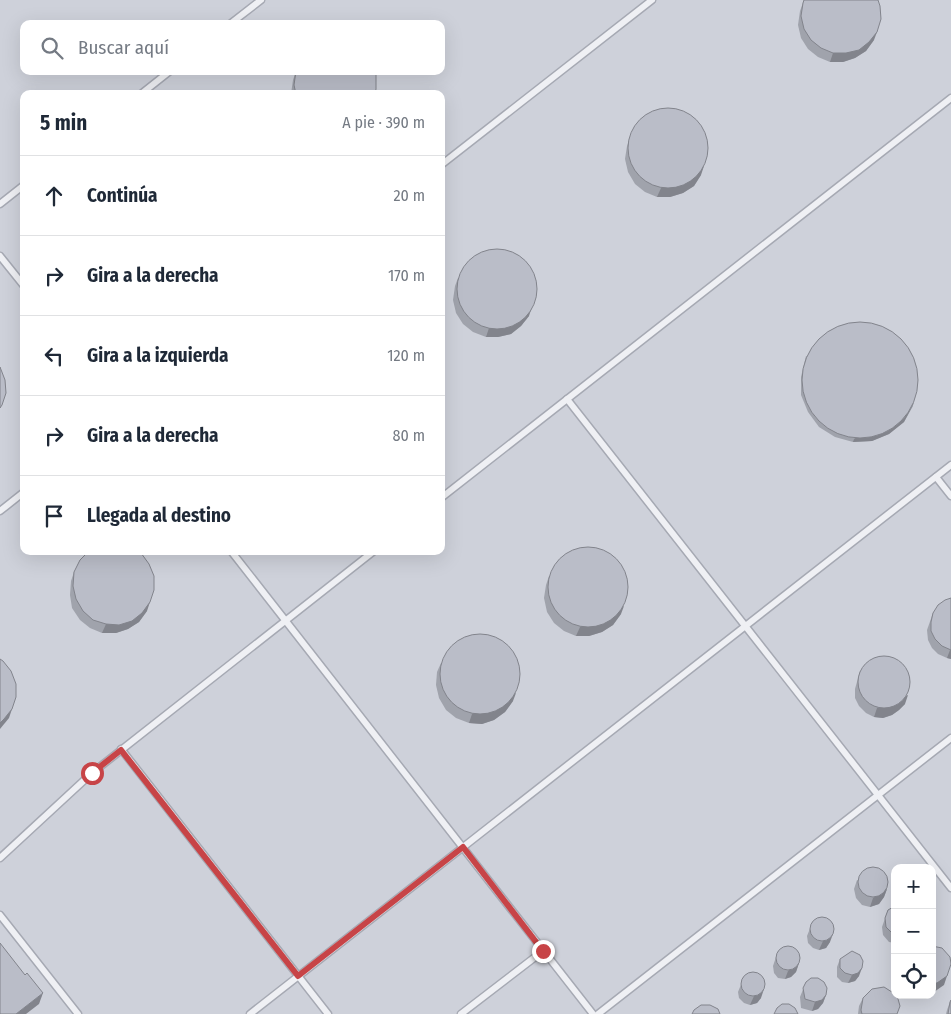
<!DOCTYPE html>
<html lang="es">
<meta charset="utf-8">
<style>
:root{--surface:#fff;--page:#f6f6f7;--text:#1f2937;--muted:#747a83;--line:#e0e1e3}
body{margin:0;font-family:"Fira Sans Condensed",sans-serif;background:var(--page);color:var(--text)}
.controls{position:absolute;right:15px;bottom:15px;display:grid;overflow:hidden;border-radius:10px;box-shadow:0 5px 20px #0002}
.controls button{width:45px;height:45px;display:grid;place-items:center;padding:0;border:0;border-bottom:1px solid var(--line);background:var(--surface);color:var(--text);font:25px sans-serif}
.stop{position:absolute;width:15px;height:15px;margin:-11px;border:4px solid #c74447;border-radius:50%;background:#fff}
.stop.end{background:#c74447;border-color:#fff;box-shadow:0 1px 5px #0008}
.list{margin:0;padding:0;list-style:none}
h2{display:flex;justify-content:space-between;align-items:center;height:65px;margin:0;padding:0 20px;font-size:21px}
h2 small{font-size:16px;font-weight:400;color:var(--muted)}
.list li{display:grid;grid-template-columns:32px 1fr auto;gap:15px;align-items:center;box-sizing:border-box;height:80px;padding:0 20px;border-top:1px solid var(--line)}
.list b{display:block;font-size:19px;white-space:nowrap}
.list em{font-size:16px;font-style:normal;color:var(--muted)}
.icon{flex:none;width:28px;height:28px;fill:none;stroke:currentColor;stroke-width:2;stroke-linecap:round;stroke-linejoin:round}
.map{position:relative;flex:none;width:951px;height:1014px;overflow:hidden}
.search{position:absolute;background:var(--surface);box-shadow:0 5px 20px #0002;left:20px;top:20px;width:425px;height:55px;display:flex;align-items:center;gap:12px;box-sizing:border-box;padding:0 18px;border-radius:10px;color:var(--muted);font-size:19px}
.panel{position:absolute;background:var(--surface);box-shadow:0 5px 20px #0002;left:20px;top:90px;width:425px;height:465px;border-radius:10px}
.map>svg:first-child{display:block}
.built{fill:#ced1da;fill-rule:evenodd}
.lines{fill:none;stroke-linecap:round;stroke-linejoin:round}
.lane-casing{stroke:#a6a9b3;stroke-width:9}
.lane{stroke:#eff0f4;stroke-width:6}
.wall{fill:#a0a3ac}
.shaded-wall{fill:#82848c}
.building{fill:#babdc8;stroke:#82848c}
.route{stroke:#c74447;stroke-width:6}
</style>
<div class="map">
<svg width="951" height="1014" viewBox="0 0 951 1014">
<rect width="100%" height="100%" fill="#dcdfe6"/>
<!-- built -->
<path class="built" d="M 0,0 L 951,0 L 951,1014 L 0,1014 ZM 24,24 L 441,24 L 441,71 L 24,71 ZM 24,94 L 441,94 L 441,551 L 24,551 ZM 895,868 L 932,868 L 932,995 L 895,995 Z"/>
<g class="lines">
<defs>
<g id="lane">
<path d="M 230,24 L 261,0"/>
<path d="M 141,94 L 170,71"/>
<path d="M 441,165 L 652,0"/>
<path d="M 0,204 L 24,185"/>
<path d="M 0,256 L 24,286"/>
<path d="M 567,399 L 951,888"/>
<path d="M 936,477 L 951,496"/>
<path d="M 441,498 L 951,98"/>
<path d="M 0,511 L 24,492"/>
<path d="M 231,551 L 593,1014"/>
<path d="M 121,749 L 328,1014"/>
<path d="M 0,858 L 92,773 L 374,551"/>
<path d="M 0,915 L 78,1014"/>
<path d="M 250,1014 L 951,465"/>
<path d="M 461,1014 L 543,951"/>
<path d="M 598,1014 L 951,738"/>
</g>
</defs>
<!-- lane casing -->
<use href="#lane" class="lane-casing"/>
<!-- lane -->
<use href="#lane" class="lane"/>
</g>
<!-- wall -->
<g class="wall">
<path d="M 804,0 L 874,40 L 866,51 L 855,58 L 843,62 L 830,62 L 818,57 L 808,49 L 801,38 L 798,25 L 800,11 Z"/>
<path d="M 296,71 L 375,94 L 291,94 L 293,80 Z"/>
<path d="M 630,137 L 701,175 L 694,186 L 683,193 L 670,197 L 657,197 L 645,192 L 635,184 L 628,172 L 625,159 L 627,146 Z"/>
<path d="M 458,278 L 529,316 L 521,326 L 511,334 L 498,337 L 486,337 L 473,332 L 463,324 L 456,313 L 453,300 L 455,286 Z"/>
<path d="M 806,356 L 913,406 L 904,422 L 889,434 L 872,441 L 853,442 L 835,437 L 819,427 L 808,412 L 801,395 L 801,377 Z"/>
<path d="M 74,572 L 147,611 L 139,622 L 128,629 L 116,633 L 102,633 L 90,628 L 80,620 L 72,608 L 70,595 L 71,581 Z"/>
<path d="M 549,576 L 621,614 L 613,625 L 602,632 L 589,636 L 576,636 L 564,631 L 554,623 L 547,612 L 544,598 L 546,585 Z"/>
<path d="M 951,598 L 951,659 L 947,658 L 938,654 L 932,648 L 928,640 L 927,630 L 933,613 Z"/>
<path d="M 441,663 L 513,701 L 505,712 L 494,720 L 482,724 L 469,723 L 456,718 L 446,710 L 439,698 L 436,685 L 437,672 Z"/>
<path d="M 860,671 L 905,704 L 899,710 L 892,715 L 883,718 L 874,717 L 866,713 L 859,706 L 855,698 L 855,689 Z"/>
<path d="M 857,880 L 887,889 L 884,897 L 879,904 L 870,907 L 862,905 L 856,898 L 854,889 Z"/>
<path d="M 895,906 L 895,943 L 889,942 L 883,935 L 882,927 L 888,910 Z"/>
<path d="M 813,921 L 830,942 L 826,948 L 819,950 L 813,948 L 808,943 L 807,936 Z"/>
<path d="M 778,951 L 799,963 L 796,972 L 791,977 L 785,979 L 778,978 L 774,973 L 773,966 Z"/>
<path d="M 840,959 L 859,976 L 855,981 L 848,983 L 842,982 L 837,977 L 837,967 Z"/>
<path d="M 744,977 L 761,998 L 757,1003 L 750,1005 L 744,1003 L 739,998 L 738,992 Z"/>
<path d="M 806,982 L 826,995 L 823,1003 L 818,1009 L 812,1011 L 801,1008 L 800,997 Z"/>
<path d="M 863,998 L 897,1014 L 858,1014 L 859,1006 Z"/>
<path d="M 950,1002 L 951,1014 L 946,1014 L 947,1010 Z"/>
</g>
<!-- shaded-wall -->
<g class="shaded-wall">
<path d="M 877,32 L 874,40 L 866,51 L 855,58 L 843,62 L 830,62 L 833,53 Z"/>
<path d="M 704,166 L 701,175 L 694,186 L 683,193 L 670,197 L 657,197 L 661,188 Z"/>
<path d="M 532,307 L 529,316 L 521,326 L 511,334 L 498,337 L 486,337 L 489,328 Z"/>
<path d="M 914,403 L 904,422 L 889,434 L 872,441 L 853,442 L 854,439 Z"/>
<path d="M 150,602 L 147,611 L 139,622 L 128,629 L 116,633 L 102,633 L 106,624 Z"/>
<path d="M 624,606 L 621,614 L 613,625 L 602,632 L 589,636 L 576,636 L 580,627 Z"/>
<path d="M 950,650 L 951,650 L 951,659 L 947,658 Z"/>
<path d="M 516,693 L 513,701 L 505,712 L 494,720 L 482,724 L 469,723 L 472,714 Z"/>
<path d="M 908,695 L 905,704 L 899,710 L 892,715 L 883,718 L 874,717 L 877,708 Z"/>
<path d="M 12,709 L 9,718 L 0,729 L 0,723 Z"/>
<path d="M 887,889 L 884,897 L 879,904 L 870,907 L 873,898 Z"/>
<path d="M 833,934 L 830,942 L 826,948 L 819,950 L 823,941 Z"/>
<path d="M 799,963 L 796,972 L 791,977 L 785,979 L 788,971 Z"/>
<path d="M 862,968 L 859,976 L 855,981 L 848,983 L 852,975 Z"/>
<path d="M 947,976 L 944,985 L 934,992 L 932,992 L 932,983 Z"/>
<path d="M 764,989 L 761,998 L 757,1003 L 750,1005 L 754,996 Z"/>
<path d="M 43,993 L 39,1004 L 26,1014 L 16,1014 Z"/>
<path d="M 826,995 L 823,1003 L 818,1009 L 812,1011 L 815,1002 Z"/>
</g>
<!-- building -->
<g class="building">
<path d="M 804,0 L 878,0 L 880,6 L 881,19 L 877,32 L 869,42 L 859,50 L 846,53 L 833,53 L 821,48 L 811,40 L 804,29 L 801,16 L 803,3 Z"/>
<path d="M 296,71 L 375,71 L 376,75 L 376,89 L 375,94 L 296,94 L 294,85 Z"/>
<circle cx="668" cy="148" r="40"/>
<circle cx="497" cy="289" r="40"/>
<circle cx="860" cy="380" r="58"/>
<path d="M 0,367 L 5,380 L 6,393 L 2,405 L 0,408 Z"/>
<circle cx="588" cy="587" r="40"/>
<path d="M 89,551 L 138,551 L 141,553 L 149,564 L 154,576 L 154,590 L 150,602 L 142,613 L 132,621 L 119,625 L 106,624 L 93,620 L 83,611 L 76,599 L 73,586 L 74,572 L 80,560 Z"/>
<path d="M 951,598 L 951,650 L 942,646 L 935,639 L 931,631 L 931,622 L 933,613 L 938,605 L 945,600 Z"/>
<circle cx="480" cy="674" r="40"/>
<circle cx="884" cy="682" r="26"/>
<path d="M 0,659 L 3,661 L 11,671 L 16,684 L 16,697 L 12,709 L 4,719 L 0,723 Z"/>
<circle cx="873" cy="882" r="15"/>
<path d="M 895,906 L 895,934 L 892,933 L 886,927 L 885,918 L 888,910 Z"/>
<circle cx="822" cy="929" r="12"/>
<path d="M 0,943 L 25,975 L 27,973 L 43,993 L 16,1014 L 0,1014 Z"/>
<path d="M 932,946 L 942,948 L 950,957 L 951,964 L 947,976 L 937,983 L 932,983 Z"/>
<circle cx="788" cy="958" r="12"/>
<path d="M 852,951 L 860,955 L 863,961 L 862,968 L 858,973 L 852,975 L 845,973 L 840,968 L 840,959 Z"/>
<circle cx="753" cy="984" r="12"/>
<path d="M 811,978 L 818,978 L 824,982 L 827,988 L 826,995 L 822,1000 L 815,1002 L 805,999 L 803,988 L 806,982 Z"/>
<path d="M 884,987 L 895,994 L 895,995 L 896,995 L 898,999 L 900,1006 L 897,1014 L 862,1014 L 861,1010 L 863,998 L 872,989 Z"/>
<path d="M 951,1000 L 951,1014 L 948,1014 L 950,1002 Z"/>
<path d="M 782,1004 L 789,1004 L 795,1008 L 798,1014 L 774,1014 L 777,1008 Z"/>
<path d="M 701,1005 L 710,1005 L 718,1009 L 720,1014 L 692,1014 L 694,1010 Z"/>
</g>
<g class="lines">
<!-- route -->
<path class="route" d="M 92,773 L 121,750 L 298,976 L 463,847 L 543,951"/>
</g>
</svg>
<div class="controls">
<button>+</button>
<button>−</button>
<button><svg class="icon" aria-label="locate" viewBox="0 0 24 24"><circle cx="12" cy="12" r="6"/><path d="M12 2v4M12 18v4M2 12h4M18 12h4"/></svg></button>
</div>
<div class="stop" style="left:92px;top:773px"></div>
<div class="stop end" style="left:543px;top:951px"></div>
<div class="search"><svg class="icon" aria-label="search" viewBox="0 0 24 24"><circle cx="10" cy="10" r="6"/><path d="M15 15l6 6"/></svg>Buscar aquí</div>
<section class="panel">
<h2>5 min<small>A pie · 390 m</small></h2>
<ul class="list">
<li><svg class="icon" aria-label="ahead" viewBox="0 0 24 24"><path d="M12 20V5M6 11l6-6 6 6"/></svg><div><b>Continúa</b></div><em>20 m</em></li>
<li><svg class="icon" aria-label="right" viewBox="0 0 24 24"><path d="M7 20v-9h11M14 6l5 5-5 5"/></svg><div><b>Gira a la derecha</b></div><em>170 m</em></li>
<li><svg class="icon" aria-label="left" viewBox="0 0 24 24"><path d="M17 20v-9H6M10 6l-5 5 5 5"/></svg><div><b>Gira a la izquierda</b></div><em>120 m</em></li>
<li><svg class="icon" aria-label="right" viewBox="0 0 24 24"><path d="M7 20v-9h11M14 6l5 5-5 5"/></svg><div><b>Gira a la derecha</b></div><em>80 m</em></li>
<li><svg class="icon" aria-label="arrive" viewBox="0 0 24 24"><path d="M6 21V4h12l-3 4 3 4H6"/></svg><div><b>Llegada al destino</b></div></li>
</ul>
</section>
</div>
